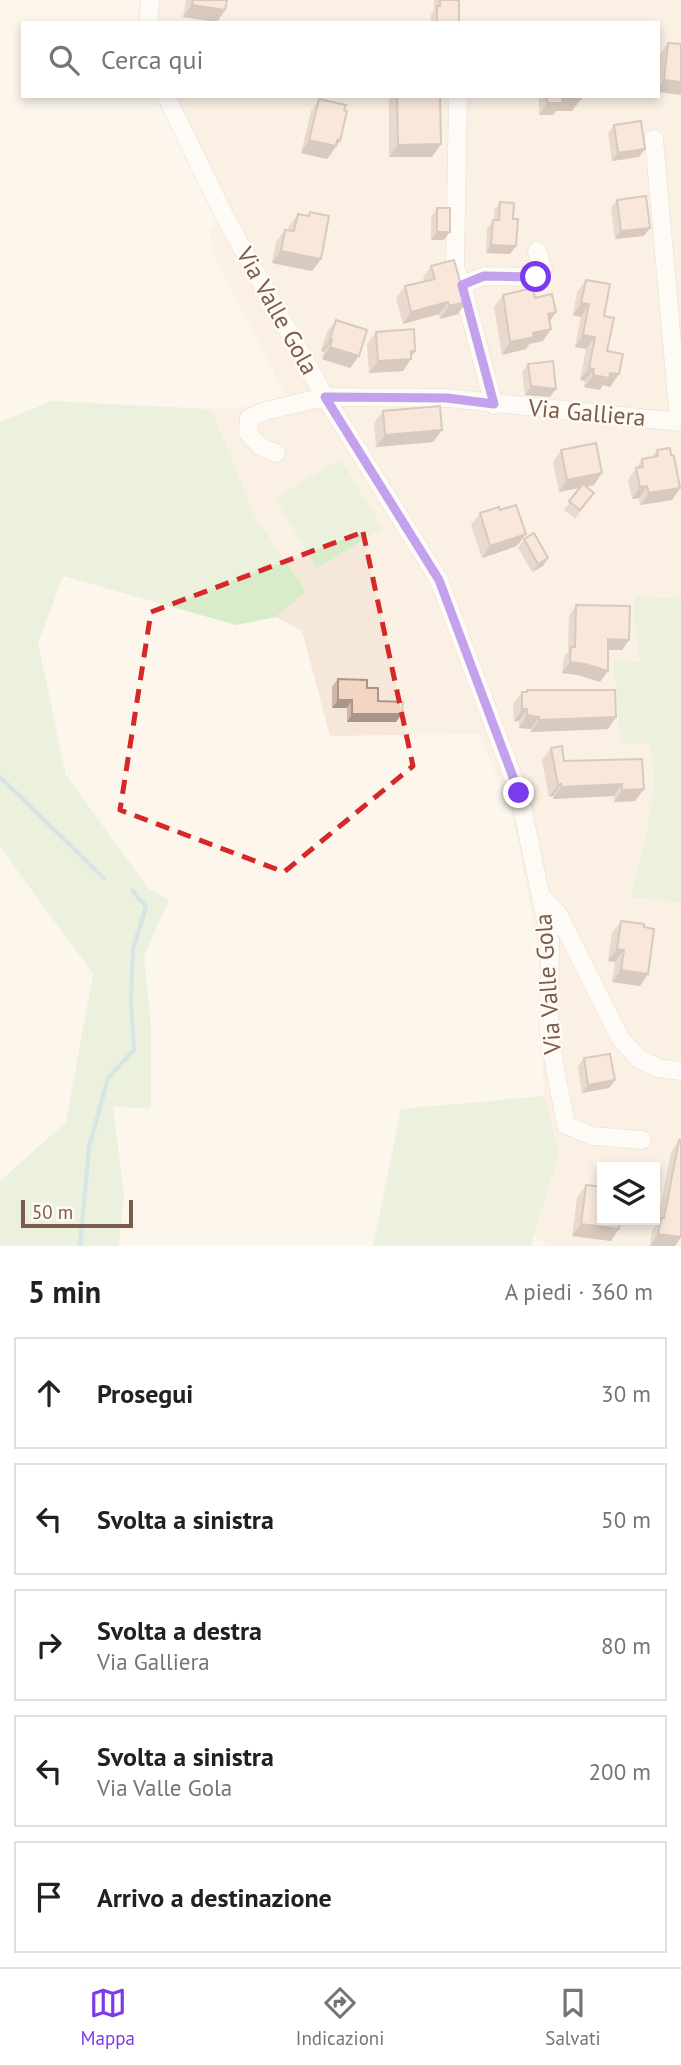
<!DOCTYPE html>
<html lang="it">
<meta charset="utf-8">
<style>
:root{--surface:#fff;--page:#f6f6f6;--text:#202124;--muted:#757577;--line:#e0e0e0;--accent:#7c3aed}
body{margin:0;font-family:"PT Sans",sans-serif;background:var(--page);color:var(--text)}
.controls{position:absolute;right:21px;bottom:21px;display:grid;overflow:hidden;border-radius:0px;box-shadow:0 4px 10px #0003}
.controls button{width:63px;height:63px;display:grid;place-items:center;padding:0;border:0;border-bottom:2px solid var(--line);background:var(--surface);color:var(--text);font:35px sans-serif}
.scale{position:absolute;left:21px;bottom:18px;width:112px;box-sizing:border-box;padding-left:7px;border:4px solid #7a5c4d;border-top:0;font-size:19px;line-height:24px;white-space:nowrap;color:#7a5c4d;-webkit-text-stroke:5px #fffaf3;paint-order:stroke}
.stop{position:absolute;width:21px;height:21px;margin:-16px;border:5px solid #7c3aed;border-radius:50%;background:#fff}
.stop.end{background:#7c3aed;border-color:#fff;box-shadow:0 2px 7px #0008}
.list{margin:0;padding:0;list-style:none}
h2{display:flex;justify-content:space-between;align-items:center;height:91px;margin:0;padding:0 28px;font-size:30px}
h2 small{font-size:23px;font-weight:400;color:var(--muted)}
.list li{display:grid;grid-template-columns:46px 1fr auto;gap:21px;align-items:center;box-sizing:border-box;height:112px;margin:0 14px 14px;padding:0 14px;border:2px solid var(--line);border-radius:0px}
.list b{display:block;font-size:26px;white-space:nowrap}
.list p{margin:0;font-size:23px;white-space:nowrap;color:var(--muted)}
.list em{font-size:23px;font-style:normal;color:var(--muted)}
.icon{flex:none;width:38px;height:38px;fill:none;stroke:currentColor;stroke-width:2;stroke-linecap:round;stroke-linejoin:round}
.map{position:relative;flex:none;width:681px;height:1246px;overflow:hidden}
.search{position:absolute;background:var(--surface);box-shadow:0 4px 10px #0003;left:21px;right:21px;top:21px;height:77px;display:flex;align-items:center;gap:18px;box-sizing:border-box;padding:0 24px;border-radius:0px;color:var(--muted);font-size:26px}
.sheet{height:721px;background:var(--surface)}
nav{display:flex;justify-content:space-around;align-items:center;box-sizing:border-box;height:98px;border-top:2px solid var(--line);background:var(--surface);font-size:19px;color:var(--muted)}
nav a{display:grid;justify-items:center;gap:4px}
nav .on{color:var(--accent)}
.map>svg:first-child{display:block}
.residential{fill:#f5e8da;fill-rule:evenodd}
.green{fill:#d8ecc9}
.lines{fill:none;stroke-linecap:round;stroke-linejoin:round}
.stream{stroke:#a5d3da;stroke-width:4.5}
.minor-casing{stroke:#d1beb0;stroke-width:19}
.minor{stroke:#fff;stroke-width:18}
.wall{fill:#d1b7a8}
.shaded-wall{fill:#aa9588}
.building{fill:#f3d5c3;stroke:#aa9588;stroke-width:2}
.route{stroke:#7c3aed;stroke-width:9}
.marked{fill:none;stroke:#d62828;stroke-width:5;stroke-dasharray:14 9;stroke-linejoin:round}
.labels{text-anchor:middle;stroke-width:5;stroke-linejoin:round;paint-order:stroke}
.street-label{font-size:24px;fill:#7a5c4d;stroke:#fffaf3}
</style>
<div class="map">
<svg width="681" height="1246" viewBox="0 0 681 1246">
<rect width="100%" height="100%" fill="#fdf6ec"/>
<!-- residential -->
<path class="residential" d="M 141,0 L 681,0 L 681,1246 L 547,1246 L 535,1236 L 559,1153 L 544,1096 L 538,947 L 512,812 L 479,734 L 330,736 L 302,631 L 276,617 L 305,590 L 256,518 L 211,409 L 280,404 L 289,401 L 213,255 L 210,228 L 219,222 L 160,96 L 658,96 L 658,23 L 137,23 ZM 602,1167 L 655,1167 L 655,1220 L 602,1220 Z"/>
<!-- green -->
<g class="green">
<path d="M 52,401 L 211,409 L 256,518 L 306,591 L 276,617 L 236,625 L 63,576 L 38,643 L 66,775 L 149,889 L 169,900 L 144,956 L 151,1027 L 151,1109 L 113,1106 L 124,1194 L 119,1246 L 0,1246 L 0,1181 L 66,1122 L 93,974 L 0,847 L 0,422 Z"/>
<path d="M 340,459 L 383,528 L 317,568 L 275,498 Z"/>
<path d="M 636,596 L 681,599 L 681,902 L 631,897 C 642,848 661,795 650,744 L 621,744 L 613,660 L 640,662 L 634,612 Z"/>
<path d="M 544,1096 L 559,1153 L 531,1246 L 373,1246 L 401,1109 Z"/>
</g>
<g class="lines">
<!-- stream -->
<g class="stream">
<path d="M 0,777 L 104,878"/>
<path d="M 80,1246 L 89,1147 L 108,1078 L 134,1050 L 131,1000 L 133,949 L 146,907 L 133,891"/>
</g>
<defs>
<g id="minor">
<path d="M 148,23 L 150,0"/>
<path d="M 166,96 L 227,221 L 325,397 L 439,580 L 519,793 L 550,940 L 549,1036 L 566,1125 L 592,1136 L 642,1140"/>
<path d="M 458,96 L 455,266 L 462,285 L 494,405"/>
<path d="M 654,139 L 679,421"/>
<path d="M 462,285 L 484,276 L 536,277 L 543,269 L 537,251"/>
<path d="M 276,453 L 261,447 L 248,433 L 249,418 L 265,411 L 325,397 L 447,398 L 681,422"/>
<path d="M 541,896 L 558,914 L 620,1038 L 639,1059 L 658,1068 L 681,1071"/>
</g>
</defs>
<!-- minor casing -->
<use href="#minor" class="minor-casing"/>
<!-- minor -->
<use href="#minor" class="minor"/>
</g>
<!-- wall -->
<g class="wall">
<path d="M 186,0 L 227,0 L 225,10 L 217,22 L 183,17 Z"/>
<path d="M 434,0 L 459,0 L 459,23 L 431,23 L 431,14 L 434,10 Z"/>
<path d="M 668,43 L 681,44 L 658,92 L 659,55 Z"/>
<path d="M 391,96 L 397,96 L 432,157 L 389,157 L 389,99 Z"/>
<path d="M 539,96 L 581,96 L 572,111 L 556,111 L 553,115 L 539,115 Z"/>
<path d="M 319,99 L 332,153 L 327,159 L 301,153 L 311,111 Z"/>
<path d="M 614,125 L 639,157 L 612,161 L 608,133 Z"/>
<path d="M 617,200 L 644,236 L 615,239 L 611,208 Z"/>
<path d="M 500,202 L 513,219 L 516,246 L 510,254 L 486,253 L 487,228 L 494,220 L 494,210 Z"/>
<path d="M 437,208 L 444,240 L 431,240 L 431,217 Z"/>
<path d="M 310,212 L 321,259 L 312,271 L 272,263 L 276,242 L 285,230 L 288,230 L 289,226 L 298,214 L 308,216 Z"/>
<path d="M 431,266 L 466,302 L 458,314 L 440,319 L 439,314 L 403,324 L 396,298 L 405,286 L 424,281 L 423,278 Z"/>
<path d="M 586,280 L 604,316 L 607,351 L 619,374 L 610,387 L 603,385 L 600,390 L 584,387 L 585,381 L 580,380 L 586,349 L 575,347 L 581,317 L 573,315 L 577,292 Z"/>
<path d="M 503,295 L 535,298 L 556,312 L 549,322 L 543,341 L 529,344 L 526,349 L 502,355 L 494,307 Z"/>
<path d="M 336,320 L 359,356 L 350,368 L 322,359 L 324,352 L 321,351 L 327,332 Z"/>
<path d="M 376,332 L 415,351 L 403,371 L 369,373 L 367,344 Z"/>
<path d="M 528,364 L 550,397 L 525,395 L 522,372 Z"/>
<path d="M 383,411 L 433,442 L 376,447 L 374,423 Z"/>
<path d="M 561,450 L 594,485 L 586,487 L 588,501 L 575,519 L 564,510 L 580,488 L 559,492 L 553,462 Z"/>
<path d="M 657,450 L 671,455 L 680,488 L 672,500 L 640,505 L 639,498 L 632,499 L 628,480 L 642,459 L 652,457 Z"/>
<path d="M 480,513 L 517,546 L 482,558 L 471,525 Z"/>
<path d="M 524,539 L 548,558 L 543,566 L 532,572 L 518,548 Z"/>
<path d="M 576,605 L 629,640 L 622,650 L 608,650 L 600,682 L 578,675 L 562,673 L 564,657 L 568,652 L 569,616 Z"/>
<path d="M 338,679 L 367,688 L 396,722 L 347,722 L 347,708 L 332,708 L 332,686 Z"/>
<path d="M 527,690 L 608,729 L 531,732 L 531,729 L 519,728 L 519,721 L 514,722 L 513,704 L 522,692 L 525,692 Z"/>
<path d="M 551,748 L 564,761 L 642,759 L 635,801 L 614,802 L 614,796 L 553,799 L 553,796 L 549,797 L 542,760 Z"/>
<path d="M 621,921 L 644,927 L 640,986 L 612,982 L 615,962 L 608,961 L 612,933 Z"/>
<path d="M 584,1058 L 615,1080 L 609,1088 L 582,1093 L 578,1067 Z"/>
<path d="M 679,1140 L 675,1246 L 650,1246 L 652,1230 L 657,1223 L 671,1152 Z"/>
<path d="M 586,1185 L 611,1241 L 572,1236 L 577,1198 Z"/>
</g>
<!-- shaded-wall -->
<g class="shaded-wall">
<path d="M 192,5 L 225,10 L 217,22 L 183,17 Z"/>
<path d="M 664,80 L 681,82 L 681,95 L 658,92 L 658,88 Z"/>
<path d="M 562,99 L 581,99 L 572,111 L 556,111 L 553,115 L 539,115 L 547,103 Z"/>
<path d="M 309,140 L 337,140 L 340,141 L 327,159 L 301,153 Z"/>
<path d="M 441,144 L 432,157 L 389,157 L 398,145 Z"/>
<path d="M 645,149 L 639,157 L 612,161 L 618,153 Z"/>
<path d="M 650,228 L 644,236 L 615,239 L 621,231 Z"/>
<path d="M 437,232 L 450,232 L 444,240 L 431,240 Z"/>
<path d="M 491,245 L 516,246 L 510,254 L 486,253 Z"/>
<path d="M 281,251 L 321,259 L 312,271 L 272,263 Z"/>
<path d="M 448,302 L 439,314 L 403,324 L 411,312 Z"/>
<path d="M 466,302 L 458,314 L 440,319 L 449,306 Z"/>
<path d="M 581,303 L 589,304 L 581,317 L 573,315 Z"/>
<path d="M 556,312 L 548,324 L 548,314 Z"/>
<path d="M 551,329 L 543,341 L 529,344 L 526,349 L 502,355 L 510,342 L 533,333 Z"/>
<path d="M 583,335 L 595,337 L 586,349 L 575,347 Z"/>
<path d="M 330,339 L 332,340 L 324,352 L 321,351 Z"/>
<path d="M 330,347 L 359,356 L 350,368 L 322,359 Z"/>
<path d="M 411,351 L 415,351 L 409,359 L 411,359 L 403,371 L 369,373 L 378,361 Z"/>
<path d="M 589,368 L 594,369 L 585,381 L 580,380 Z"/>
<path d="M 610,373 L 619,374 L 610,387 L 603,385 L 600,390 L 584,387 L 593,375 Z"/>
<path d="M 531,386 L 556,389 L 550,397 L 525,395 Z"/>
<path d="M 442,430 L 433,442 L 376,447 L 385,435 Z"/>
<path d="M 602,473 L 594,485 L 559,492 L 567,480 Z"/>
<path d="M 647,486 L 639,498 L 632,499 L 640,487 Z"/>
<path d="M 680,488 L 672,500 L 640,505 L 649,493 Z"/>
<path d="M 526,534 L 517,546 L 482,558 L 490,546 Z"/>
<path d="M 548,558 L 543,566 L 532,572 L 538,564 Z"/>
<path d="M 608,639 L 629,640 L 622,650 L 600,650 Z"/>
<path d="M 570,662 L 585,664 L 608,671 L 600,682 L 578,675 L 562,673 Z"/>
<path d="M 338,700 L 352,700 L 347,708 L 332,708 Z"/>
<path d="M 522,709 L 527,709 L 519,721 L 514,722 Z"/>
<path d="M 352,714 L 402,714 L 396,722 L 347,722 Z"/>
<path d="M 527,715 L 539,717 L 531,729 L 519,728 Z"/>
<path d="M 616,717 L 608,729 L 531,732 L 539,720 Z"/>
<path d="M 561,784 L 553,796 L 549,797 L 558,785 Z"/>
<path d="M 622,784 L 614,796 L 553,799 L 561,787 Z"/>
<path d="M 644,789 L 635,801 L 614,802 L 622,790 Z"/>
<path d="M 617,949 L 624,950 L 615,962 L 608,961 Z"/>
<path d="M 621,970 L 648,974 L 640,986 L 612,982 Z"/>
<path d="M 615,1080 L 609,1088 L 582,1093 L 588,1085 Z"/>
<path d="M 581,1224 L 619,1229 L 611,1241 L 572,1236 Z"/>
<path d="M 658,1234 L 681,1237 L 675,1246 L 650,1246 Z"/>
</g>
<!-- building -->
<g class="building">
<path d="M 193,0 L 227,0 L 225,10 L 192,5 Z"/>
<path d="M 440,0 L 459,0 L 459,23 L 437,23 L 437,6 L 440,6 Z"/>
<path d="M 668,43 L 681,44 L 681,82 L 664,80 Z"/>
<path d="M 397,96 L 440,96 L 441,144 L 398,145 Z"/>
<path d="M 547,96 L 581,96 L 581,99 L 562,99 L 562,103 L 547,103 Z"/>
<path d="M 319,99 L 346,105 L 344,110 L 347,111 L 340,141 L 337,140 L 336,146 L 309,140 Z"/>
<path d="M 641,121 L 645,149 L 618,153 L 614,125 Z"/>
<path d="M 646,196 L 650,228 L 621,231 L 617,200 Z"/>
<path d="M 500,202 L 514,203 L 513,219 L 518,219 L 516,246 L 491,245 L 493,220 L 499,220 Z"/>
<rect x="437" y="208" width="13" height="24"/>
<path d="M 310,212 L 329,216 L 321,259 L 281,251 L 285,230 L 294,231 L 298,214 L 309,216 Z"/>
<path d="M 454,260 L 466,302 L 449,306 L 448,302 L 411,312 L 405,286 L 435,279 L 431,266 Z"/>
<path d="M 586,280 L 610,284 L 604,316 L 614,318 L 607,351 L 623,354 L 619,374 L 610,373 L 609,378 L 593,375 L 594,369 L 589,368 L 595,337 L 583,335 L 589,304 L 581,303 Z"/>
<path d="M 533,288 L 535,298 L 552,294 L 556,312 L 548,314 L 551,329 L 533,333 L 534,337 L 510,342 L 503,295 Z"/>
<path d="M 336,320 L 367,330 L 359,356 L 330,347 L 332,340 L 330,339 Z"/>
<path d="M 414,329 L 415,351 L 411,351 L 411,359 L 378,361 L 376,332 Z"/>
<path d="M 553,361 L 556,389 L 531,386 L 528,364 Z"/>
<path d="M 440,406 L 442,430 L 385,435 L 383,411 Z"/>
<path d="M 596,443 L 602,473 L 567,480 L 561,450 Z"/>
<path d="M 670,448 L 671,455 L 674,456 L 680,488 L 649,493 L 647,486 L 640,487 L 636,468 L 643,467 L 642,459 L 658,456 L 657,450 Z"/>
<path d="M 583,484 L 594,493 L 580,510 L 569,501 Z"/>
<path d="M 516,505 L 526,534 L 490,546 L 480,513 L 499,507 L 500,510 Z"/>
<path d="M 534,533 L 548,558 L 538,564 L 524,539 Z"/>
<path d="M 576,605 L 630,606 L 629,640 L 608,639 L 608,671 L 585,664 L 570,662 L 571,647 L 575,647 Z"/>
<path d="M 338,679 L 367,680 L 367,688 L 378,688 L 378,701 L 403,702 L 402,714 L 352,714 L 352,700 L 338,700 Z"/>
<path d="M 527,690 L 615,690 L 616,717 L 539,720 L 539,717 L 527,715 L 527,709 L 522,709 L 522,692 L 527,692 Z"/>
<path d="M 562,746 L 564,761 L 642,759 L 644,789 L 622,790 L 622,784 L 561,787 L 561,784 L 558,785 L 551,748 Z"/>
<path d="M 621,921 L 644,924 L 644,927 L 654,929 L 648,974 L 621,970 L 624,950 L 617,949 Z"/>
<path d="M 610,1054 L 615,1080 L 588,1085 L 584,1058 Z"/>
<path d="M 679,1140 L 681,1140 L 681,1237 L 658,1234 L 661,1218 L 664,1218 Z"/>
<path d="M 586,1185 L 602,1187 L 602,1220 L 620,1220 L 619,1229 L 581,1224 Z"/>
</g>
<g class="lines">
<!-- route -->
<path class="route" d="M 519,793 L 439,580 L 325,397 L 447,398 L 494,404 L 462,285 L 484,276 L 536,277"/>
</g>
<!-- marked area -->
<path d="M0 0H681V1246H0ZM 363,532 L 413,766 L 284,872 L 120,810 L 151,612 Z" fill="#fdf6ec" fill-opacity=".55" fill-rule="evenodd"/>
<path class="marked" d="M 363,532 L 413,766 L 284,872 L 120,810 L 151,612 Z"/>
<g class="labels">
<!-- street labels -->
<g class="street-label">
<text transform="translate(277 311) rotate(61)" y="8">Via Valle Gola</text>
<text transform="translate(587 413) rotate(5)" y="8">Via Galliera</text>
<text transform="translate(548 984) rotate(-94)" y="8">Via Valle Gola</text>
</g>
</g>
</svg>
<div class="controls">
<button><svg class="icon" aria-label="layers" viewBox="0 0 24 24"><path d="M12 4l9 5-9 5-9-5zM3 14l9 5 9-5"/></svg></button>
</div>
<div class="scale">50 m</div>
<div class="stop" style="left:536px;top:277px"></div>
<div class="stop end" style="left:519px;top:793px"></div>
<div class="search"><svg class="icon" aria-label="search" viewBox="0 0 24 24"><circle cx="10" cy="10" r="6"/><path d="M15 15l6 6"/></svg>Cerca qui</div>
</div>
<section class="sheet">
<h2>5 min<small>A piedi · 360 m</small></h2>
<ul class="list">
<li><svg class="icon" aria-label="ahead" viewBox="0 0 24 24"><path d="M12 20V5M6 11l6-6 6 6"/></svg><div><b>Prosegui</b></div><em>30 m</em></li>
<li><svg class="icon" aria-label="left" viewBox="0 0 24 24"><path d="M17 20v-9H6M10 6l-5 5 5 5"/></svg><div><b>Svolta a sinistra</b></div><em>50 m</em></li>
<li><svg class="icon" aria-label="right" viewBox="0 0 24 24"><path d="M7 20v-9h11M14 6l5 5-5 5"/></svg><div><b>Svolta a destra</b><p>Via Galliera</p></div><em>80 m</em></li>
<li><svg class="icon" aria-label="left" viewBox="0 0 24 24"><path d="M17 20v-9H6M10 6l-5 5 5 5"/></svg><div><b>Svolta a sinistra</b><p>Via Valle Gola</p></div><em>200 m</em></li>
<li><svg class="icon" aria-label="arrive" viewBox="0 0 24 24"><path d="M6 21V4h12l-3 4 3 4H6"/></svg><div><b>Arrivo a destinazione</b></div></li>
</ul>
</section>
<nav>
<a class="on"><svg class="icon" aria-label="map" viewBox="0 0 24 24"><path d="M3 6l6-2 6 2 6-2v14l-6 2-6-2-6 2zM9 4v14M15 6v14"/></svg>Mappa</a>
<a><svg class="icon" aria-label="directions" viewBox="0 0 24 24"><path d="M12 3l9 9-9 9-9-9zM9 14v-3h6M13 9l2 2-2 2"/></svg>Indicazioni</a>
<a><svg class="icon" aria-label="saved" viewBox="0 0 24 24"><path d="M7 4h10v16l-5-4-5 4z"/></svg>Salvati</a>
</nav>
